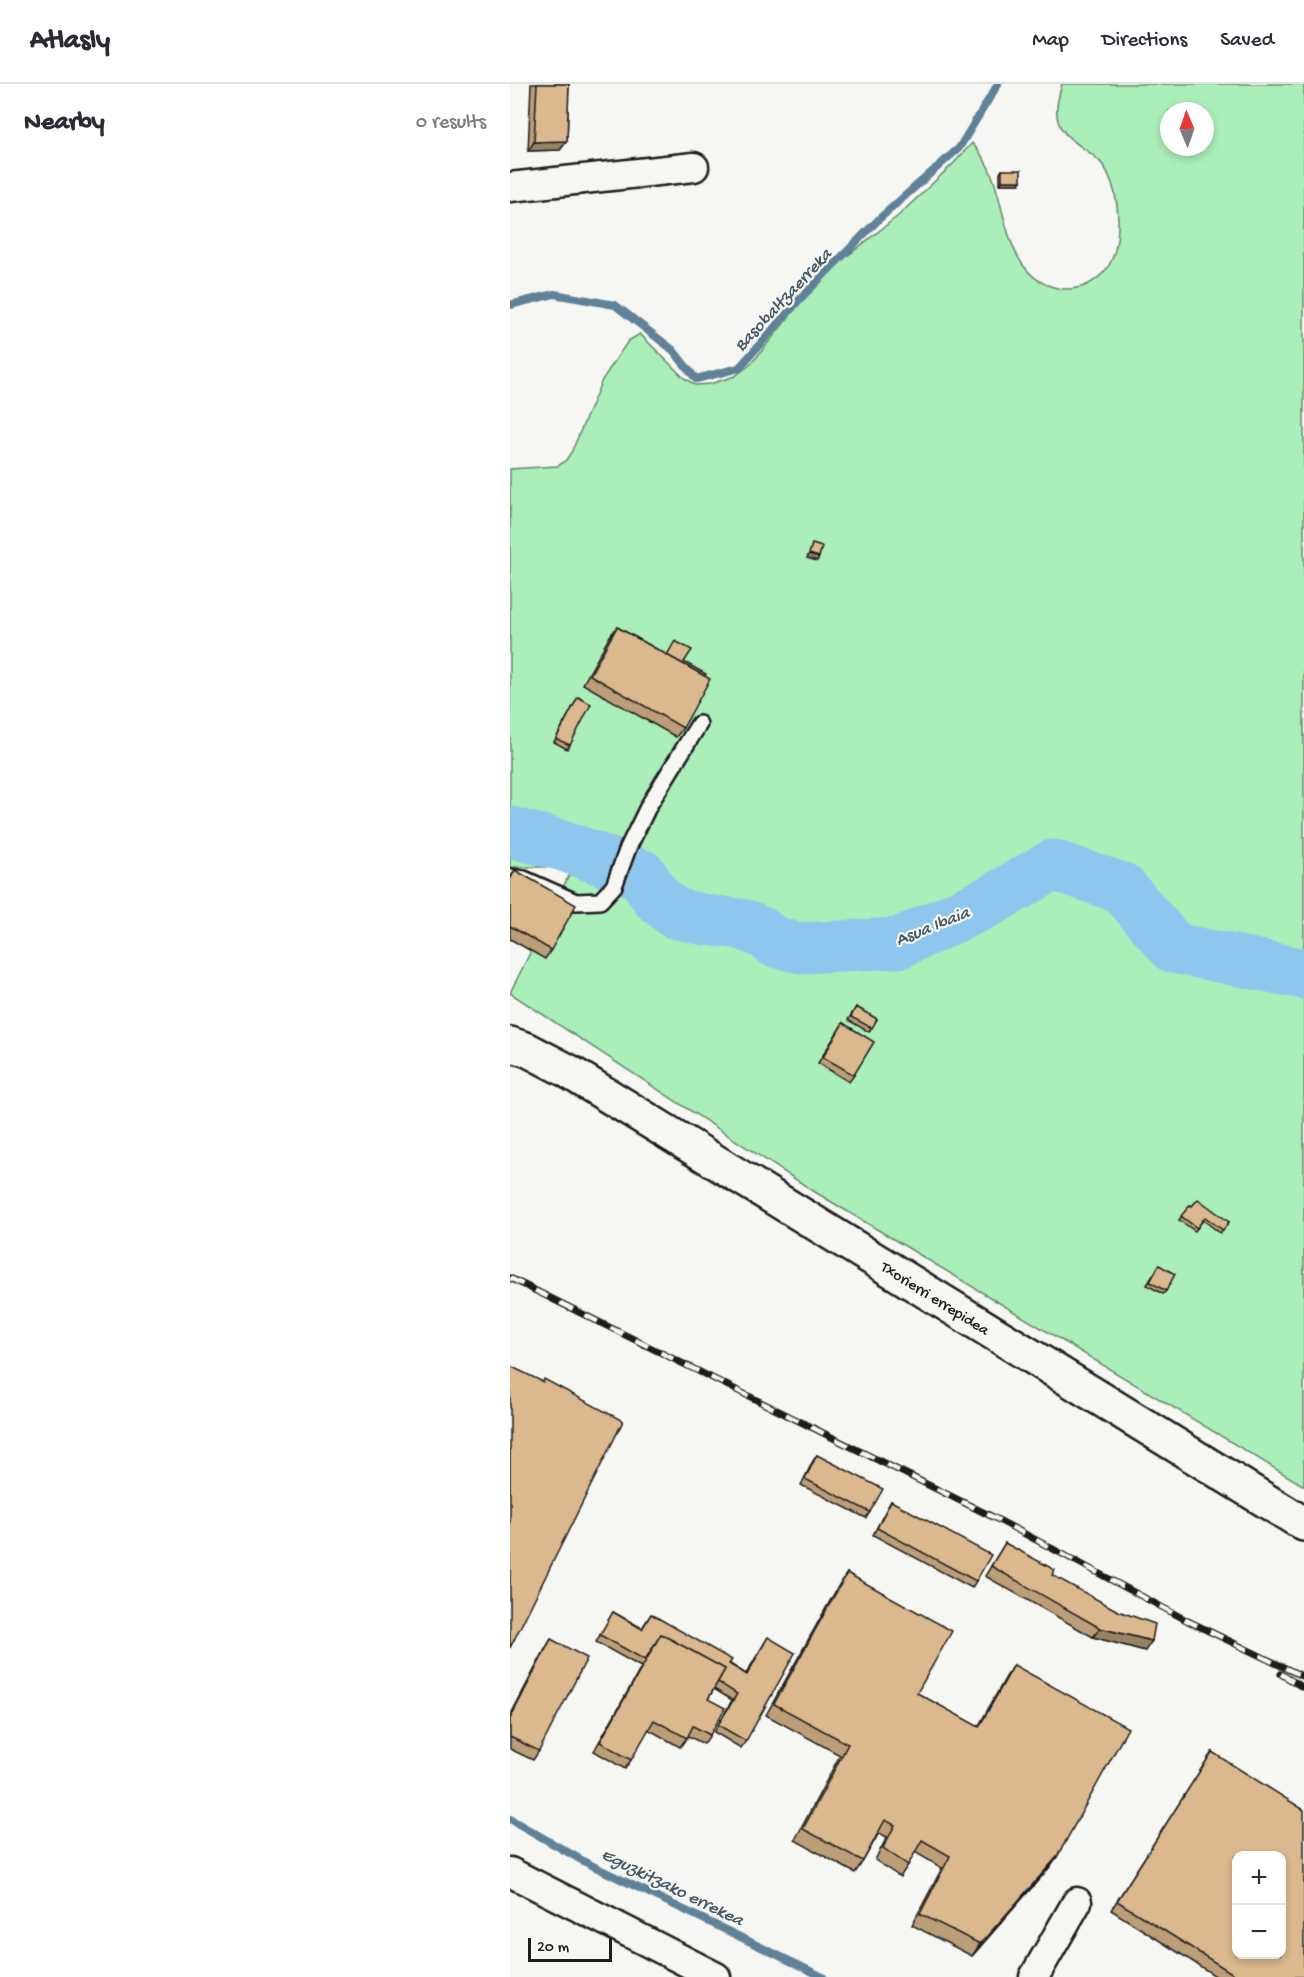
<!DOCTYPE html>
<meta charset="utf-8">
<style>
:root{--surface:#fff;--page:#f7f7f7;--text:#2b2b33;--muted:#7c7c81;--line:#e1e1e2}
body{margin:0;font-family:"Gochi Hand",sans-serif;background:var(--page);color:var(--text)}
.controls{position:absolute;right:18px;bottom:18px;display:grid;overflow:hidden;border-radius:12px;box-shadow:0 3px 9px #0003}
.controls button{width:54px;height:54px;display:grid;place-items:center;padding:0;border:0;border-bottom:2px solid var(--line);background:var(--surface);color:var(--text);font:30px sans-serif}
.compass{position:absolute;left:650px;top:18px;width:54px;height:54px;border-radius:50%;background:var(--surface);box-shadow:0 3px 9px #0003;rotate:358deg}
.scale{position:absolute;left:18px;bottom:15px;width:84px;box-sizing:border-box;padding-left:6px;border:3px solid #1c1c1c;border-top:0;font-size:16px;line-height:21px;white-space:nowrap;color:#1c1c1c;-webkit-text-stroke:4px #f6f6f2;paint-order:stroke}
.list{margin:0;padding:0;list-style:none}
h2{display:flex;justify-content:space-between;align-items:center;height:78px;margin:0;padding:0 24px;font-size:26px}
h2 small{font-size:20px;font-weight:400;color:var(--muted)}
.map{position:relative;flex:none;width:794px;height:1893px;overflow:hidden}
header{display:flex;align-items:center;gap:36px;box-sizing:border-box;height:84px;padding:0 30px;background:var(--surface);border-bottom:2px solid var(--line)}
header strong{font-size:28px}
nav{display:flex;gap:33px;margin-inline-start:auto;font-size:21px}
main{display:flex}
aside{flex:1;background:var(--surface)}
.map>svg:first-child{display:block}
.green{fill:#aaeeb9;stroke:#63856a;stroke-width:1.5;fill-rule:evenodd}
.lines{fill:none;stroke-linecap:round;stroke-linejoin:round}
.stream{stroke:#618299;stroke-width:8}
.river{stroke:#8fc6ed;stroke-width:51}
.service-casing{stroke:#1c1c1c;stroke-width:20}
.minor-casing{stroke:#1c1c1c;stroke-width:33}
.tertiary-casing{stroke:#1c1c1c;stroke-width:38}
.service{stroke:#f6f6f2;stroke-width:15}
.minor{stroke:#f6f6f2;stroke-width:28}
.tertiary{stroke:#f6f6f2;stroke-width:33}
.rail-casing{stroke:#1c1c1c;stroke-width:7}
.rail{stroke:#f6f6f2;stroke-width:4.5;stroke-dasharray:14;stroke-linecap:butt}
.wall{fill:#bc9e79;stroke:#1c1c1c;stroke-width:1.5}
.shaded-wall{fill:#998163;stroke:#1c1c1c;stroke-width:1.5}
.building{fill:#dbb88d;stroke:#1c1c1c;stroke-width:1.5;fill-rule:evenodd}
.labels{text-anchor:middle;stroke-width:4.5;stroke-linejoin:round;paint-order:stroke}
.street-label{font-size:16px;fill:#1c1c1c;stroke:#f6f6f2}
.water-label{font-size:18px;font-style:italic;fill:#445865;stroke:#f6f6f2}
</style>
<header>
<strong>Atlasly</strong>
<nav><a>Map</a><a>Directions</a><a>Saved</a></nav>
</header>
<main>
<aside>
<h2>Nearby<small>0 results</small></h2>
<ul class="list">
</ul>
</aside>
<div class="map">
<svg width="794" height="1893" viewBox="0 0 794 1893">
<rect width="100%" height="100%" fill="#f6f6f2"/>
<filter id="ink" filterUnits="userSpaceOnUse"><feTurbulence type="fractalNoise" baseFrequency=".0167" numOctaves="2"/><feDisplacementMap in="SourceGraphic" scale="12" xChannelSelector="R" yChannelSelector="G"/><feConvolveMatrix kernelMatrix="1 2 1 2 8 2 1 2 1" color-interpolation-filters="sRGB"/></filter>
<g filter="url(#ink)">
<!-- green -->
<path class="green" d="M 552,0 L 794,0 L 794,1402 L 305,1108 L 0,909 L 61,787 L 53,783 L 0,783 L 0,385 L 48,382 L 56,376 L 62,367 L 92,296 L 118,257 L 130,250 L 174,294 L 185,301 L 200,300 L 225,292 L 241,280 L 312,192 L 388,132 L 444,79 L 462,59 C 471,69 478,80 483,94 C 497,134 499,199 553,205 C 569,206 583,200 594,188 C 615,166 611,103 592,80 C 581,66 561,60 551,44 C 543,30 548,15 552,0 ZM 659,27 L 695,27 L 695,63 L 659,63 Z"/>
<g class="lines">
<!-- stream -->
<g class="stream">
<path d="M 0,221 L 44,210 L 105,221 L 163,266 L 186,295 L 229,284 L 288,217 L 370,134 L 449,64 L 488,0"/>
<path d="M 0,1735 L 75,1778 L 313,1893"/>
</g>
<!-- river -->
<path class="river" d="M 0,748 L 54,762 L 132,791 L 146,813 L 164,829 L 196,836 L 231,840 L 251,848 L 265,858 L 291,864 L 389,859 L 480,817 L 543,781 L 612,804 L 664,864 L 794,890"/>
<defs>
<path id="service" d="M 0,793 L 14,795 L 66,818 L 90,817 L 104,802 L 118,764 L 139,721 L 189,640"/>
<g id="minor">
<path d="M 0,103 L 184,83"/>
<path d="M 0,1788 L 206,1893"/>
<path d="M 524,1893 L 567,1818"/>
</g>
<path id="tertiary" d="M 0,960 L 18,966 L 58,987 L 794,1440"/>
</defs>
<!-- service casing -->
<use href="#service" class="service-casing"/>
<!-- minor casing -->
<use href="#minor" class="minor-casing"/>
<!-- tertiary casing -->
<use href="#tertiary" class="tertiary-casing"/>
<!-- service -->
<use href="#service" class="service"/>
<!-- minor -->
<use href="#minor" class="minor"/>
<!-- tertiary -->
<use href="#tertiary" class="tertiary"/>
<defs>
<g id="rail">
<path d="M 0,1194 L 483,1433 L 678,1537 L 794,1593"/>
<path d="M 771,1590 L 794,1604"/>
</g>
</defs>
<!-- rail casing -->
<use href="#rail" class="rail-casing"/>
<!-- rail -->
<use href="#rail" class="rail"/>
</g>
<!-- wall -->
<g class="wall">
<path d="M 21,0 L 59,0 L 57,57 L 50,66 L 18,67 Z"/>
<path d="M 492,86 L 509,100 L 490,100 L 490,89 Z"/>
<path d="M 107,543 L 157,571 L 174,578 L 173,644 L 166,653 L 73,600 L 100,552 Z"/>
<path d="M 68,613 L 60,661 L 57,665 L 44,658 Z"/>
<path d="M 5,786 L 41,866 L 35,875 L 0,855 L 0,794 Z"/>
<path d="M 346,923 L 367,935 L 359,948 L 338,936 Z"/>
<path d="M 333,939 L 344,991 L 339,998 L 308,979 Z"/>
<path d="M 680,1121 L 682,1122 L 719,1138 L 710,1149 L 693,1136 L 685,1147 L 669,1136 Z"/>
<path d="M 647,1185 L 656,1207 L 653,1210 L 637,1201 Z"/>
<path d="M 307,1371 L 360,1428 L 356,1434 L 291,1401 L 303,1377 Z"/>
<path d="M 381,1417 L 466,1497 L 462,1504 L 363,1451 L 377,1424 Z"/>
<path d="M 495,1459 L 542,1491 L 635,1567 L 583,1553 L 475,1492 Z"/>
<path d="M 337,1489 L 407,1609 L 468,1643 L 496,1593 L 504,1581 L 539,1784 L 462,1872 L 402,1841 L 432,1784 L 405,1768 L 398,1781 L 390,1793 L 365,1776 L 377,1753 L 369,1749 L 353,1777 L 345,1789 L 285,1756 L 330,1671 L 256,1631 L 329,1501 Z"/>
<path d="M 103,1528 L 132,1544 L 141,1530 L 236,1590 L 258,1553 L 236,1657 L 231,1664 L 204,1648 L 222,1616 L 204,1605 L 198,1615 L 200,1651 L 194,1660 L 178,1652 L 170,1663 L 138,1645 L 121,1676 L 115,1685 L 84,1667 L 132,1582 L 131,1583 L 86,1558 Z"/>
<path d="M 41,1555 L 29,1667 L 23,1676 L 0,1665 L 0,1632 L 35,1565 Z"/>
<path d="M 702,1668 L 794,1893 L 707,1893 L 601,1826 Z"/>
</g>
<!-- shaded-wall -->
<g class="shaded-wall">
<path d="M 57,57 L 50,66 L 18,67 L 24,58 Z"/>
<path d="M 492,97 L 511,97 L 509,100 L 490,100 Z"/>
<path d="M 299,470 L 309,473 L 307,477 L 297,474 Z"/>
<path d="M 590,1544 L 642,1557 L 635,1567 L 583,1553 Z"/>
<path d="M 547,1773 L 539,1784 L 462,1872 L 470,1860 Z"/>
</g>
<!-- building -->
<g class="building">
<path d="M 27,0 L 59,0 L 57,57 L 24,58 Z"/>
<rect x="492" y="86" width="19" height="11"/>
<path d="M 302,460 L 312,463 L 309,473 L 299,470 Z"/>
<path d="M 107,543 L 200,595 L 173,644 L 80,591 Z"/>
<path d="M 165,557 L 182,566 L 174,578 L 196,590 L 195,592 L 157,571 Z"/>
<path d="M 68,613 L 81,620 L 60,661 L 46,655 Z"/>
<path d="M 5,786 L 66,821 L 41,866 L 0,842 L 0,796 Z"/>
<path d="M 346,923 L 367,935 L 362,944 L 341,933 Z"/>
<path d="M 333,939 L 364,958 L 344,991 L 313,973 Z"/>
<path d="M 688,1115 L 719,1138 L 713,1146 L 695,1133 L 687,1144 L 671,1132 L 680,1121 L 682,1122 Z"/>
<path d="M 649,1181 L 665,1190 L 656,1207 L 640,1198 Z"/>
<path d="M 0,1282 L 33,1298 L 34,1295 L 113,1337 L 0,1564 Z"/>
<path d="M 307,1371 L 373,1405 L 360,1428 L 295,1395 Z"/>
<path d="M 381,1417 L 481,1471 L 466,1497 L 367,1444 Z"/>
<path d="M 495,1459 L 545,1486 L 542,1491 L 608,1527 L 645,1540 L 642,1557 L 590,1544 L 481,1482 Z"/>
<path d="M 337,1489 L 442,1547 L 407,1609 L 469,1643 L 504,1581 L 618,1644 L 547,1773 L 470,1860 L 410,1830 L 440,1772 L 412,1756 L 398,1781 L 373,1764 L 385,1741 L 375,1736 L 353,1777 L 293,1745 L 338,1660 L 264,1620 Z"/>
<path d="M 103,1528 L 132,1545 L 141,1530 L 222,1576 L 219,1580 L 237,1591 L 258,1553 L 285,1569 L 236,1657 L 208,1641 L 227,1610 L 208,1598 L 215,1585 L 151,1550 L 135,1576 L 90,1551 Z"/>
<path d="M 151,1550 L 215,1585 L 198,1615 L 215,1624 L 200,1651 L 183,1642 L 177,1654 L 144,1636 L 121,1676 L 90,1658 Z"/>
<path d="M 41,1555 L 77,1574 L 29,1667 L 0,1653 L 0,1635 Z"/>
<path d="M 702,1668 L 794,1726 L 794,1893 L 728,1893 L 607,1817 ZM 726,1772 L 771,1772 L 771,1870 L 726,1870 Z"/>
</g>
</g>
<g class="labels">
<!-- street labels -->
<g class="street-label">
<text transform="translate(426 1213) rotate(32)" y="6">Txorierri errepidea</text>
</g>
<!-- water labels -->
<g class="water-label">
<text transform="translate(272 215) rotate(-47)" y="6">Basobaltzaerreka</text>
<text transform="translate(422 841) rotate(-22)" y="6">Asua Ibaia</text>
<text transform="translate(163 1802) rotate(26)" y="6">Eguzkitzako errekea</text>
</g>
</g>
</svg>
<div class="controls">
<button>+</button>
<button>−</button>
</div>
<svg class="compass" viewBox="-18 -18 36 36"><path d="M0-13l5 13h-10z" fill="#e53935"/><path d="M0 13l5-13h-10z" fill="#7c7c81"/></svg>
<div class="scale">20 m</div>
</div>
</main>
